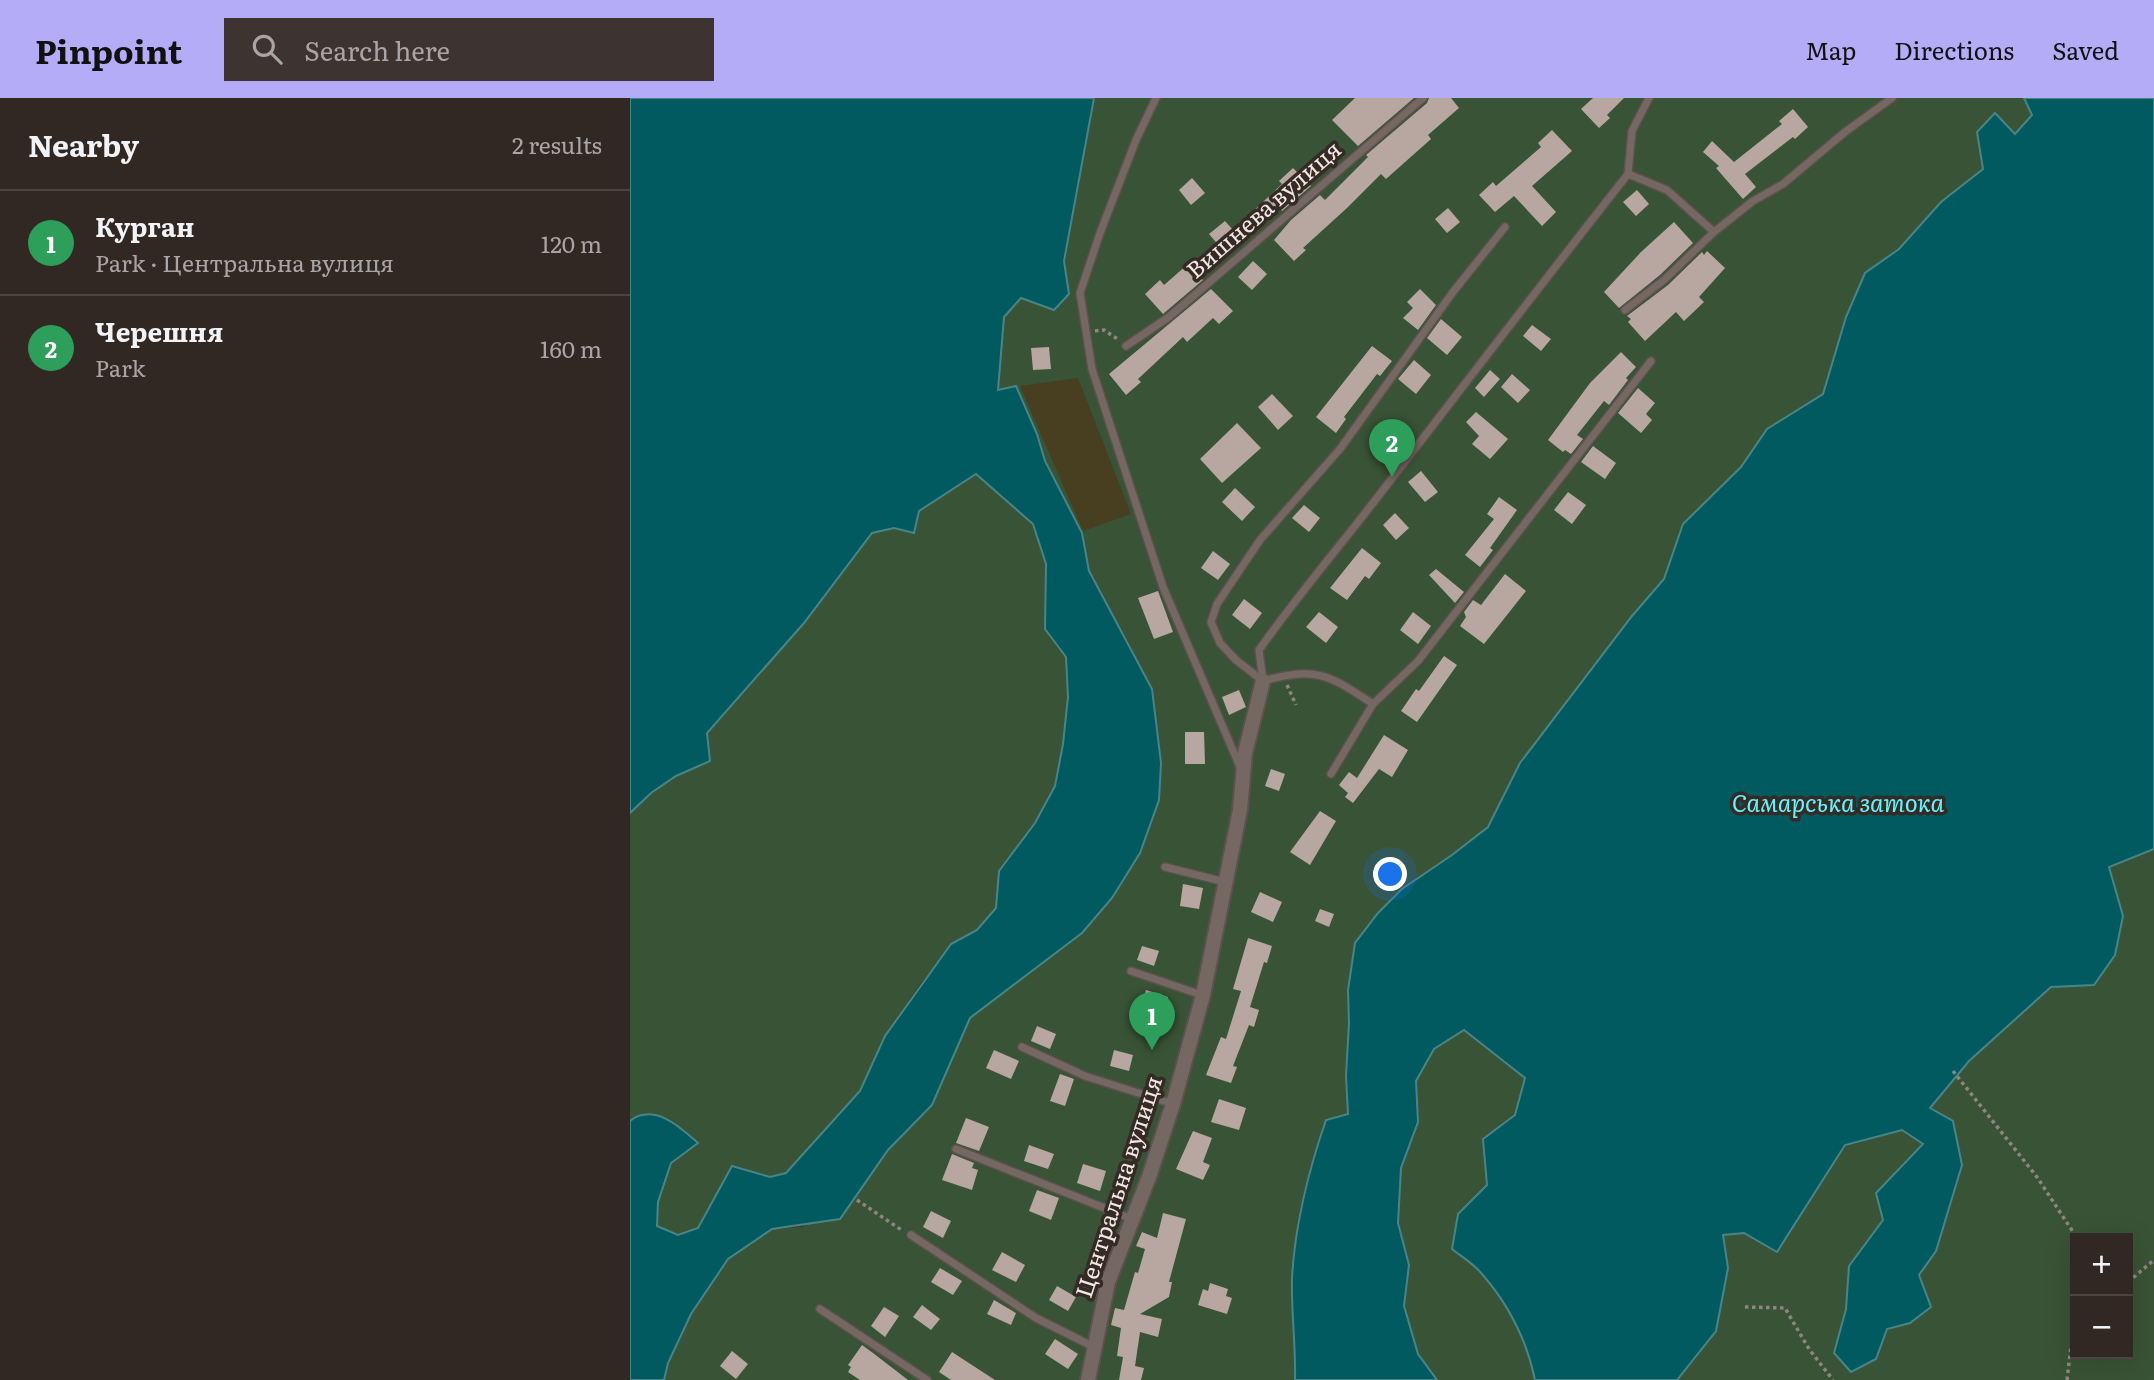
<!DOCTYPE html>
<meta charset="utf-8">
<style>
:root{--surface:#312723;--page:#3d3330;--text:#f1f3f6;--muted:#a8a5a6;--line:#4c4441;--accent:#b5acf8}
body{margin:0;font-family:Literata,serif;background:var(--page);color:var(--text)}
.controls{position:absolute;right:21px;bottom:21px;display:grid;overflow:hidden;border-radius:0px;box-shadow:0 7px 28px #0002}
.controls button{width:63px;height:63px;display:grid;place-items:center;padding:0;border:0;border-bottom:2px solid var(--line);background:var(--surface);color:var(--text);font:35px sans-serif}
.you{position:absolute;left:761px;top:777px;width:24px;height:24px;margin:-18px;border:5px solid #fff;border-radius:50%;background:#1a73e8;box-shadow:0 0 0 10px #1a73e833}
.badge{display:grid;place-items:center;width:46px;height:46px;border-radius:50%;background:var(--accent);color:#fff;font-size:23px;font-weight:700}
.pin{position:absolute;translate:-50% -58px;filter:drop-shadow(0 2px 4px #0008)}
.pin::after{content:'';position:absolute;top:37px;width:24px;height:21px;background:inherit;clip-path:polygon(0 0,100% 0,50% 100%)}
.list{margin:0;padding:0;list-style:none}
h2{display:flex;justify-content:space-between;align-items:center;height:91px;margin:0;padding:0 28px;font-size:30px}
h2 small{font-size:23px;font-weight:400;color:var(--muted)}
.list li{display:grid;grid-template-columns:46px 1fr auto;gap:21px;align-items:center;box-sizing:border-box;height:105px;padding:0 28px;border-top:2px solid var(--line)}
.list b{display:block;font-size:26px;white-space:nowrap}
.list p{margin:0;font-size:23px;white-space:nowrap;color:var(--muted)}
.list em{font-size:23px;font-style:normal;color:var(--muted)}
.icon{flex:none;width:38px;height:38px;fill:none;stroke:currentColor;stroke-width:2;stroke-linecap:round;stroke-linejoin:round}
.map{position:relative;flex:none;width:1524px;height:1282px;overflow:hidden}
header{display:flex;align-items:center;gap:42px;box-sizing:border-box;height:98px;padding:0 35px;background:var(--accent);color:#111}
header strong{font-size:33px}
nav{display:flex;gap:38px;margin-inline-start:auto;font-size:24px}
.search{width:490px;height:63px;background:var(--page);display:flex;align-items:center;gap:18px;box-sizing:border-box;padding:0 24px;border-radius:0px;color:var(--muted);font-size:26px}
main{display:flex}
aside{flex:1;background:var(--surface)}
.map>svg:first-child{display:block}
.green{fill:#395336;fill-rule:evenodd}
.sand{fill:#473f1f}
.water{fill:#005a60;stroke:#488588;stroke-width:2}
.building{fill:#b7a7a0}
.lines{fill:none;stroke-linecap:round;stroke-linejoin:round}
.service-casing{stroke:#5c514d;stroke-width:10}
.minor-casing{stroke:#5c514d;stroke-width:18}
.path{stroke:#908581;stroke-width:3.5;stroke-dasharray:3.5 3.5;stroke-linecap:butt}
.service{stroke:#756761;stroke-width:7}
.minor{stroke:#756761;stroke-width:14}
.labels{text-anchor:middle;stroke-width:7;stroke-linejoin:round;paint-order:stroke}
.street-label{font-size:23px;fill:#f1e8e5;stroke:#362a25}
.water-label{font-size:24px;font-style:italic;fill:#65f2fc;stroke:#362a25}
</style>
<header>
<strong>Pinpoint</strong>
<div class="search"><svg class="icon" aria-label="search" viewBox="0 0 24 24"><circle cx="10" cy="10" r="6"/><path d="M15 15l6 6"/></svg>Search here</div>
<nav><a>Map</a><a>Directions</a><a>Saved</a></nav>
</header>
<main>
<aside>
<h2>Nearby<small>2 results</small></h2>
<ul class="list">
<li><span class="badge" style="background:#2e9e5b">1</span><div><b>Курган</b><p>Park · Центральна вулиця</p></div><em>120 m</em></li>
<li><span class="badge" style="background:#2e9e5b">2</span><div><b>Черешня</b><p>Park</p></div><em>160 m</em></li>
</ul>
</aside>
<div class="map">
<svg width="1524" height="1282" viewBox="0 0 1524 1282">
<rect width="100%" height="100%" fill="#41342f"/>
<!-- green -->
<g class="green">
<path d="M 464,0 L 1394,0 L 1402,17 L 1385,36 L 1365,16 L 1347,34 L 1353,71 L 1311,104 L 1269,151 L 1235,175 L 1216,219 L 1193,296 L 1137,331 L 1111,369 L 1053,426 L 1034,481 L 1002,518 L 879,685 L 858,729 L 822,757 L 772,791 L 748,815 L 725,845 L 718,892 L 719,925 L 716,978 L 718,1017 L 681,1066 L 668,1120 L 662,1182 L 665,1282 L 34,1282 L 38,1265 L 61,1216 L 97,1161 L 142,1131 L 173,1129 L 236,1081 L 257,1052 L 302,1007 L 340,920 L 452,835 L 510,755 L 529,702 L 531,665 L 503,553 L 458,473 L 452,435 L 415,363 L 407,336 L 385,288 L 368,292 L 374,219 L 391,200 L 424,212 L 439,196 L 434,164 Z"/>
<path d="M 347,376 L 403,426 L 416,466 L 415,531 L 436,559 L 438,599 L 433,646 L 425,688 L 405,725 L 369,773 L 366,810 L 347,832 L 321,847 L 290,886 L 255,938 L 230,993 L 206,1022 L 156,1075 L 140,1079 L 68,1130 L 48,1137 L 27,1128 L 28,1104 L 41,1065 L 67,1045 L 5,1019 L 0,1023 L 0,715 L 21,695 L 46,678 L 80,663 L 77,635 L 174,525 L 242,434 L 264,430 Z"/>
<path d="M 1524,751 L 1524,1282 L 1047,1282 L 1070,1255 L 1098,1170 L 1093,1137 L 1113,1135 L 1147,1154 L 1215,1047 L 1272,1032 L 1293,1045 L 1246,1095 L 1253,1122 L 1219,1168 L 1216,1211 L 1204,1255 L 1222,1274 L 1246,1261 L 1257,1231 L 1280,1225 L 1289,1177 L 1306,1153 L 1300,1010 L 1339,963 L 1421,889 L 1493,818 L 1479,769 ZM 1445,1140 L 1498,1140 L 1498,1256 L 1445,1256 Z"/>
<path d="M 834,932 L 895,980 L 885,1017 L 853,1041 L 857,1087 L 828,1116 L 822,1151 C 832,1159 844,1166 852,1175 C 878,1206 897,1243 905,1282 L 807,1282 L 788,1256 L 774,1208 L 779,1167 L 768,1126 L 771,1070 L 788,1024 L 786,983 L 804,951 Z"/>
</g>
<!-- sand -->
<path class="sand" d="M 448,280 L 501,416 L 453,433 L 390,288 Z"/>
<!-- water -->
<g class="water">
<path d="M 0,0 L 464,0 L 434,163 L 439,196 L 424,212 L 391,200 L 374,219 L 368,292 L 386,288 L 407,336 L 415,363 L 452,435 L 459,473 L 522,591 L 531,665 L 529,702 L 510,755 L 482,800 L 452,835 L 340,920 L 302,1007 L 258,1052 L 210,1121 L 142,1131 L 98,1161 L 61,1216 L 38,1265 L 34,1282 L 0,1282 L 0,1023 C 24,1004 51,1030 68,1045 L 41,1065 L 28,1104 L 27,1128 L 48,1137 L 68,1130 L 102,1068 L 140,1079 L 156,1075 L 230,993 L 255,938 L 321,846 L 347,832 L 366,810 L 369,773 L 405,725 L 425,688 L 433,646 L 438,599 L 436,559 L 415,531 L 416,466 L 403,426 L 346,376 L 289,413 L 284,435 L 264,430 L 242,435 L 174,525 L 77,635 L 80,663 L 46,678 L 21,695 L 0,715 Z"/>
<path d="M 1394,0 L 1524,0 L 1524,751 L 1479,769 L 1493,818 L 1485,857 L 1464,887 L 1421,889 L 1339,963 L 1300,1010 L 1323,1023 L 1332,1067 L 1306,1153 L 1289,1177 L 1301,1209 L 1280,1225 L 1257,1231 L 1246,1261 L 1221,1274 L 1204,1255 L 1216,1211 L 1219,1168 L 1253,1122 L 1246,1095 L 1293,1046 L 1272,1032 L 1215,1047 L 1147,1154 L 1114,1135 L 1093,1137 L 1098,1170 L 1086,1233 L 1047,1282 L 905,1282 C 897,1243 878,1206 852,1176 C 844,1166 832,1159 822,1151 L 828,1116 L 857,1087 L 853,1041 L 885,1017 L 895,980 L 834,932 L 804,951 L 786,983 L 788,1024 L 771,1070 L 768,1125 L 779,1167 L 774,1208 L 788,1256 L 807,1282 L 665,1282 C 666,1248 661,1214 662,1180 C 665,1125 678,1074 696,1022 L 718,1016 L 716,978 L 719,925 L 718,892 L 725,845 L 748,815 L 772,791 L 822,757 L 858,729 L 890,665 L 1002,518 L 1034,481 L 1053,426 L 1111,369 L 1137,331 L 1193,296 L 1216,219 L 1235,175 L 1269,151 L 1311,104 L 1353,71 L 1347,34 L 1365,15 L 1385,36 L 1402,17 Z"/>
</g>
<!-- building -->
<g class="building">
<path d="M 725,0 L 784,0 L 728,48 L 702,22 Z"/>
<path d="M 799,0 L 821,0 L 829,10 L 798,37 L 801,41 L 756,81 L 751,76 L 717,110 L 673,150 L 676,152 L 664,163 L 644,142 L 661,122 L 690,97 L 695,102 L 738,59 L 736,57 L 797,5 Z"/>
<path d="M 963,0 L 994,0 L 977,17 L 980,20 L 969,30 L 951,11 Z"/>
<path d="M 1163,11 L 1178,29 L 1165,41 L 1163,39 L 1115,76 L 1126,89 L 1113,101 L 1086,70 L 1089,68 L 1073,54 L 1082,43 L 1104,64 L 1152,26 L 1149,23 Z"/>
<path d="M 922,32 L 942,53 L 902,88 L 926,114 L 912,128 L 884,98 L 865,114 L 849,97 L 863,84 L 866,88 L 911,49 L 908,45 Z"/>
<path d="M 663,70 L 681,88 L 652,113 L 650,110 L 596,156 L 579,136 L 595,123 L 603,132 L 652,86 L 649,83 Z"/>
<path d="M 562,80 L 575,95 L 561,107 L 549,92 Z"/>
<path d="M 1007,92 L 1019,106 L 1006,118 L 993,104 Z"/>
<path d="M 818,110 L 830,124 L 817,135 L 805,121 Z"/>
<path d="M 1044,124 L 1063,145 L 1030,177 L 989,210 L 974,194 L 1011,154 Z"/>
<path d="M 1077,153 L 1095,170 L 1069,199 L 1074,204 L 1054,223 L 1046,214 L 1015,243 L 998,224 L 1001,221 L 997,218 L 1038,187 L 1072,154 L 1074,157 Z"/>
<path d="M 565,160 L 576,173 L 570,179 L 573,182 L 533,216 L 515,196 L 530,182 L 534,187 Z"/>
<path d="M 623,163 L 637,176 L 622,192 L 608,179 Z"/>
<path d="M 581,191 L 603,213 L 589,226 L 583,220 L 557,244 L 553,239 L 508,281 L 511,284 L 496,297 L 479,276 Z"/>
<path d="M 790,191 L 806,207 L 788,232 L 773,220 L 783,210 L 777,204 Z"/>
<path d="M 811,221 L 832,239 L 817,257 L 797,240 Z"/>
<path d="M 902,227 L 921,241 L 911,253 L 893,238 Z"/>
<path d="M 742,248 L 762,263 L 750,278 L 747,276 L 714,319 L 716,321 L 706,335 L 686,319 Z"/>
<path d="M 419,249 L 421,271 L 403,272 L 401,250 Z"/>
<path d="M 991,254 L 1006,269 L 996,280 L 998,282 L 979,307 L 974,303 L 947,337 L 953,341 L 941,356 L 935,352 L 933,354 L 918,342 L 960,285 Z"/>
<path d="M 784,262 L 801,277 L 786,296 L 768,281 Z"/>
<path d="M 860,272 L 870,281 L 854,299 L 845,290 Z"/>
<path d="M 882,276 L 900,292 L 888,305 L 871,289 Z"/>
<path d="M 1008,290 L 1025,305 L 1016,316 L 1022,322 L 1011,335 L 988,315 Z"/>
<path d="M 642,296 L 663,318 L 648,332 L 628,309 Z"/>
<path d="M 846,314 L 878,341 L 860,361 L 842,346 L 849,338 L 836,324 Z"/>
<path d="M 607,325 L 631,350 L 592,385 L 570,361 Z"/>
<path d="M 963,348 L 986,365 L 975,381 L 951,364 Z"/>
<path d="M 791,373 L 808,394 L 795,404 L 778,384 Z"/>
<path d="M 605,390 L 625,409 L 612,423 L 592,404 Z"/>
<path d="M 938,394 L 956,407 L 942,426 L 924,412 Z"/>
<path d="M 869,399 L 887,412 L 860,450 L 863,452 L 850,469 L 835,457 L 864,421 L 857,416 Z"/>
<path d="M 674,407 L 690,420 L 679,434 L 662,420 Z"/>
<path d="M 765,415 L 779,430 L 766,442 L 753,427 Z"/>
<path d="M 732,450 L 751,465 L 739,481 L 735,478 L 717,502 L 700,490 Z"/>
<path d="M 583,453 L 600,466 L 588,482 L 571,470 Z"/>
<path d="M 806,471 L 834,494 L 825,505 L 799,477 Z"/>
<path d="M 875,476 L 896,493 L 854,546 L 830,528 L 836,519 L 834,514 L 843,502 L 851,507 Z"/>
<path d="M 528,493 L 543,534 L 524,541 L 508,500 Z"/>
<path d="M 614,501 L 632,515 L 620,531 L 602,517 Z"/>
<path d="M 689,514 L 708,529 L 696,545 L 676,529 Z"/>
<path d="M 783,514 L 801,528 L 788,546 L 770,532 Z"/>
<path d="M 814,558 L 827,567 L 787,624 L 771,613 L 786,591 L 789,593 Z"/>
<path d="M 609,592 L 616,609 L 599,617 L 592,599 Z"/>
<path d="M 555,634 L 574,634 L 575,666 L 555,666 Z"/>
<path d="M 754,637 L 778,652 L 762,679 L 749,671 L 723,705 L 715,699 L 718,695 L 709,687 L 719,674 L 727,680 Z"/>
<path d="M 641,671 L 655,676 L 649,693 L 635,688 Z"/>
<path d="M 690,713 L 706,723 L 680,767 L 660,754 Z"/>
<path d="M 553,786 L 573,790 L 569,811 L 550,808 Z"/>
<path d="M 630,794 L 652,804 L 643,824 L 621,814 Z"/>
<path d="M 690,811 L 704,816 L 699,829 L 685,823 Z"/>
<path d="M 618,840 L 642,848 L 637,865 L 634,864 L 620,909 L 629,912 L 624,929 L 619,927 L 603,968 L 607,969 L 601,985 L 576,977 L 591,939 L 596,941 L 611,893 L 603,891 Z"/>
<path d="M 512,848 L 529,853 L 524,868 L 507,862 Z"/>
<path d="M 516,892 L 538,899 L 533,916 L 511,909 Z"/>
<path d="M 407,928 L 426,936 L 420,951 L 401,943 Z"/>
<path d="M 364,952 L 389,963 L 381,981 L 356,970 Z"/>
<path d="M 484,952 L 503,957 L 499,973 L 480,968 Z"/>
<path d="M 430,976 L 444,981 L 435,1008 L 420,1003 Z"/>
<path d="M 589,1001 L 616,1010 L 609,1032 L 581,1024 Z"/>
<path d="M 336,1020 L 359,1029 L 349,1053 L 326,1045 Z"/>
<path d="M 563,1033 L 582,1040 L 573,1064 L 580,1067 L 573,1082 L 546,1071 Z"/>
<path d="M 399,1047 L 424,1056 L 418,1071 L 394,1063 Z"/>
<path d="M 322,1056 L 344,1065 L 342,1070 L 348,1072 L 342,1092 L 312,1082 Z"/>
<path d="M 453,1066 L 476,1073 L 470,1093 L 447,1085 Z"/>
<path d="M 407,1092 L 429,1100 L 421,1122 L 399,1113 Z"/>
<path d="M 301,1113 L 321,1123 L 313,1140 L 293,1129 Z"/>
<path d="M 533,1115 L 556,1121 L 539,1184 L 542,1184 L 539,1199 L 510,1216 L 532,1221 L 528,1239 L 510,1234 L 505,1268 L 514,1270 L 511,1282 L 489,1282 L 493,1259 L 487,1258 L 491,1230 L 481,1227 L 485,1210 L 494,1212 L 505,1174 L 508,1175 L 515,1151 L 506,1148 L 512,1134 L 527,1140 Z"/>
<path d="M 372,1154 L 395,1167 L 386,1184 L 362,1172 Z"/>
<path d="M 310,1170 L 332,1183 L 323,1197 L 301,1184 Z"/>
<path d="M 580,1185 L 598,1191 L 596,1198 L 602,1200 L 597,1216 L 568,1207 L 573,1191 L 578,1193 Z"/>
<path d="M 427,1188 L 446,1199 L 438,1213 L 419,1202 Z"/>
<path d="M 364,1202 L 386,1215 L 381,1227 L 357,1216 Z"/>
<path d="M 292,1207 L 310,1221 L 301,1232 L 283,1219 Z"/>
<path d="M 254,1209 L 269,1218 L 255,1239 L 241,1228 Z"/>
<path d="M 425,1241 L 448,1256 L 438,1271 L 415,1256 Z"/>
<path d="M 232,1247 L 243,1255 L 278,1282 L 230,1282 L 218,1274 L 221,1269 L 218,1267 Z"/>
<path d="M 102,1253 L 118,1266 L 106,1281 L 90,1268 Z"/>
<path d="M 322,1254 L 365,1282 L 321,1282 L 309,1274 Z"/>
</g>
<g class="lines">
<defs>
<g id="service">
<path d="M 526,0 L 506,42 L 470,135 L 450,195 L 462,271 L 533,489 L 610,669"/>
<path d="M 1019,0 L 1002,33 L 998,76 L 1037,92 L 1084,134"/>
<path d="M 995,212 L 1034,182 L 1084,134 L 1123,103 L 1153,86 L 1215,34 L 1262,0"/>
<path d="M 496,248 L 539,219 L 793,0"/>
<path d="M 633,583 L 629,552 C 665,501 705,454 743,405 C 828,295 912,185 998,76"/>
<path d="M 633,583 L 606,562 L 590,545 L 581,524 L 587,506 L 630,442 L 710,351 L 823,194 L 875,129"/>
<path d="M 633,583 C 687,568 699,577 743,606"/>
<path d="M 701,676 L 743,606 L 788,563 L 1021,263"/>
<path d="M 535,769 L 595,784"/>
<path d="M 501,873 L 572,897"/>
<path d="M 392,949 L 455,978 L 543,1006"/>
<path d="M 326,1051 L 502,1121"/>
<path d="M 281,1137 L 406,1220 L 464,1249"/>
<path d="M 190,1211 L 297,1282"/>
</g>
<path id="minor" d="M 458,1282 L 478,1184 L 519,1079 L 543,1006 L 573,897 L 610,712 L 615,655 L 633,583"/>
</defs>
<!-- service casing -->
<use href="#service" class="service-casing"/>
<!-- minor casing -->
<use href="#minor" class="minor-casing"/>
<!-- path -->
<g class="path">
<path d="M 465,233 L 474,232 L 489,242"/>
<path d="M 657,587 L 666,607"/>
<path d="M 1323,973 L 1407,1079 L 1447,1140"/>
<path d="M 227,1102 L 273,1133"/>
<path d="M 1498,1184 L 1524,1162"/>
<path d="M 1115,1209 L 1155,1210 L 1179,1251 L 1203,1282"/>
<path d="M 1437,1282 L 1441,1248 L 1445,1243"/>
</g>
<!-- service -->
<use href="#service" class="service"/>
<!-- minor -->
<use href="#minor" class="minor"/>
</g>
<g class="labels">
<!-- street labels -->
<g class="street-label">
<text transform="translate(634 112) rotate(-41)" y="8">Вишнева вулиця</text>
<text transform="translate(489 1089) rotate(-72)" y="8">Центральна вулиця</text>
</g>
<!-- water labels -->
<g class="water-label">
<text x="1208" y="714">Самарська затока</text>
</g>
</g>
</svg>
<div class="controls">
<button>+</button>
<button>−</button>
</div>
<div class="you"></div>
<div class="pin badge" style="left:522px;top:952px;background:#2e9e5b">1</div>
<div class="pin badge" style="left:762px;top:379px;background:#2e9e5b">2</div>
</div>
</main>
